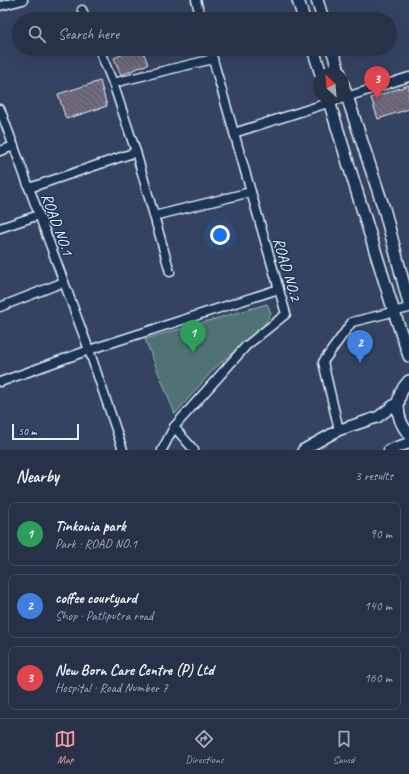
<!DOCTYPE html>
<meta charset="utf-8">
<style>
:root{--surface:#273249;--page:#333e53;--text:#f1f3f6;--muted:#a4aab4;--line:#434d61;--accent:#ff9aa2}
body{margin:0;font-family:Caveat,sans-serif;background:var(--page);color:var(--text)}
.compass{position:absolute;left:313px;top:68px;width:36px;height:36px;border-radius:50%;background:var(--surface);box-shadow:0 4px 16px #0002;rotate:334deg}
.scale{position:absolute;left:12px;bottom:10px;width:67px;box-sizing:border-box;padding-left:4px;border:2px solid #e8f1f8;border-top:0;font-size:11px;line-height:14px;white-space:nowrap;color:#e8f1f8;-webkit-text-stroke:3px #1d3557;paint-order:stroke}
.you{position:absolute;left:220px;top:235px;width:14px;height:14px;margin:-10px;border:3px solid #fff;border-radius:50%;background:#1a73e8;box-shadow:0 0 0 6px #1a73e833}
.badge{display:grid;place-items:center;width:26px;height:26px;border-radius:50%;background:var(--accent);color:#fff;font-size:13px;font-weight:700}
.pin{position:absolute;translate:-50% -33px;filter:drop-shadow(0 1px 2px #0008)}
.pin::after{content:'';position:absolute;top:21px;width:14px;height:12px;background:inherit;clip-path:polygon(0 0,100% 0,50% 100%)}
.list{margin:0;padding:0;list-style:none}
h2{display:flex;justify-content:space-between;align-items:center;height:52px;margin:0;padding:0 16px;font-size:17px}
h2 small{font-size:13px;font-weight:400;color:var(--muted)}
.list li{display:grid;grid-template-columns:26px 1fr auto;gap:12px;align-items:center;box-sizing:border-box;height:64px;margin:0 8px 8px;padding:0 8px;border:1px solid var(--line);border-radius:8px}
.list b{display:block;font-size:15px;white-space:nowrap}
.list p{margin:0;font-size:13px;white-space:nowrap;color:var(--muted)}
.list em{font-size:13px;font-style:normal;color:var(--muted)}
.icon{flex:none;width:22px;height:22px;fill:none;stroke:currentColor;stroke-width:2;stroke-linecap:round;stroke-linejoin:round}
.map{position:relative;flex:none;width:409px;height:450px;overflow:hidden}
.search{position:absolute;background:var(--surface);box-shadow:0 4px 16px #0002;left:12px;right:12px;top:12px;height:44px;display:flex;align-items:center;gap:10px;box-sizing:border-box;padding:0 14px;border-radius:22px;color:var(--muted);font-size:15px}
.sheet{height:268px;background:var(--surface)}
nav{display:flex;justify-content:space-around;align-items:center;box-sizing:border-box;height:56px;border-top:1px solid var(--line);background:var(--surface);font-size:11px;color:var(--muted)}
nav a{display:grid;justify-items:center;gap:2px}
nav .on{color:var(--accent)}
.map>svg:first-child{display:block}
.park{fill:#4f7374;stroke:#9cb2b6}
.building{fill:url(#building-back-hatch);stroke:#e8f1f8}
.lines{fill:none;stroke-linecap:round;stroke-linejoin:round}
.minor-casing{stroke:#e8f1f8;stroke-width:11}
.tertiary-casing{stroke:#e8f1f8;stroke-width:13}
.secondary-casing{stroke:#e8f1f8;stroke-width:14}
.minor{stroke:#1d3557;stroke-width:8}
.tertiary{stroke:#1d3557;stroke-width:10}
.secondary{stroke:#1d3557;stroke-width:11}
.labels{text-anchor:middle;stroke-width:3;stroke-linejoin:round;paint-order:stroke}
.street-label{font-size:16px;fill:#e8f1f8;stroke:#1d3557}
</style>
<div class="map">
<svg width="409" height="450" viewBox="0 0 409 450">
<defs>
<pattern id="building-back-hatch" width="6" height="6" patternUnits="userSpaceOnUse"><rect width="6" height="6" fill="#6a6477"/><path d="M-1 5l2 2M0 0l6 6M5-1l2 2" fill="none" stroke="#7f7b8b"/></pattern>
</defs>
<rect width="100%" height="100%" fill="#344361"/>
<filter id="ink" filterUnits="userSpaceOnUse"><feTurbulence type="fractalNoise" baseFrequency=".025" numOctaves="2"/><feDisplacementMap in="SourceGraphic" scale="8" xChannelSelector="R" yChannelSelector="G"/><feConvolveMatrix kernelMatrix="1 2 1 2 8 2 1 2 1" color-interpolation-filters="sRGB"/></filter>
<g filter="url(#ink)">
<!-- park -->
<path class="park" d="M 267,304 L 271,313 L 264,325 L 214,369 L 175,414 L 145,339 Z"/>
<!-- building -->
<g class="building">
<path d="M 136,49 L 142,49 L 148,64 L 121,75 L 114,58 Z"/>
<path d="M 100,81 L 107,106 L 66,119 L 58,94 Z"/>
<path d="M 409,85 L 409,109 L 378,119 L 371,98 Z"/>
</g>
<g class="lines">
<defs>
<g id="minor">
<path d="M 196,0 L 201,19"/>
<path d="M 0,6 L 23,0"/>
<path d="M 82,10 L 86,19"/>
<path d="M 99,49 L 113,83"/>
<path d="M 0,109 L 89,350 L 0,382"/>
<path d="M 234,133 L 409,77"/>
<path d="M 0,151 L 14,146"/>
<path d="M 29,188 L 136,152"/>
<path d="M 154,216 L 251,192"/>
<path d="M 0,228 L 39,215"/>
<path d="M 170,272 L 136,152 L 113,83 L 213,59"/>
<path d="M 0,307 L 64,282"/>
<path d="M 339,430 L 323,362 L 352,322 L 409,308"/>
<path d="M 123,450 L 89,350 L 279,289"/>
<path d="M 162,450 L 174,427"/>
<path d="M 194,450 L 174,427 L 246,346 L 286,314 L 210,49"/>
</g>
<g id="tertiary">
<path d="M 303,450 L 339,430 L 378,417 L 398,402"/>
<path d="M 389,450 L 409,443"/>
</g>
<g id="secondary">
<path d="M 298,0 L 304,19"/>
<path d="M 317,0 L 323,19"/>
<path d="M 313,49 L 321,74"/>
<path d="M 332,49 L 340,74"/>
<path d="M 343,84 L 385,212 L 409,304"/>
<path d="M 328,98 L 394,312 L 409,356"/>
<path d="M 409,381 C 394,396 395,419 409,434"/>
</g>
</defs>
<!-- minor casing -->
<use href="#minor" class="minor-casing"/>
<!-- tertiary casing -->
<use href="#tertiary" class="tertiary-casing"/>
<!-- secondary casing -->
<use href="#secondary" class="secondary-casing"/>
<!-- minor -->
<use href="#minor" class="minor"/>
<!-- tertiary -->
<use href="#tertiary" class="tertiary"/>
<!-- secondary -->
<use href="#secondary" class="secondary"/>
</g>
</g>
<g class="labels">
<!-- street labels -->
<g class="street-label">
<text transform="translate(58 224) rotate(70)" y="6">ROAD NO.1</text>
<text transform="translate(288 269) rotate(74)" y="6">ROAD NO.2</text>
</g>
</g>
</svg>
<svg class="compass" viewBox="-18 -18 36 36"><path d="M0-13l5 13h-10z" fill="#e53935"/><path d="M0 13l5-13h-10z" fill="#a4aab4"/></svg>
<div class="scale">50 m</div>
<div class="you"></div>
<div class="pin badge" style="left:193px;top:353px;background:#2e9e5b">1</div>
<div class="pin badge" style="left:360px;top:363px;background:#3f7fe0">2</div>
<div class="pin badge" style="left:377px;top:99px;background:#e0444e">3</div>
<div class="search"><svg class="icon" aria-label="search" viewBox="0 0 24 24"><circle cx="10" cy="10" r="6"/><path d="M15 15l6 6"/></svg>Search here</div>
</div>
<section class="sheet">
<h2>Nearby<small>3 results</small></h2>
<ul class="list">
<li><span class="badge" style="background:#2e9e5b">1</span><div><b>Tinkonia park</b><p>Park · ROAD NO.1</p></div><em>90 m</em></li>
<li><span class="badge" style="background:#3f7fe0">2</span><div><b>coffee courtyard</b><p>Shop · Patliputra road</p></div><em>140 m</em></li>
<li><span class="badge" style="background:#e0444e">3</span><div><b>New Born Care Centre (P) Ltd</b><p>Hospital · Road Number 7</p></div><em>160 m</em></li>
</ul>
</section>
<nav>
<a class="on"><svg class="icon" aria-label="map" viewBox="0 0 24 24"><path d="M3 6l6-2 6 2 6-2v14l-6 2-6-2-6 2zM9 4v14M15 6v14"/></svg>Map</a>
<a><svg class="icon" aria-label="directions" viewBox="0 0 24 24"><path d="M12 3l9 9-9 9-9-9zM9 14v-3h6M13 9l2 2-2 2"/></svg>Directions</a>
<a><svg class="icon" aria-label="saved" viewBox="0 0 24 24"><path d="M7 4h10v16l-5-4-5 4z"/></svg>Saved</a>
</nav>
